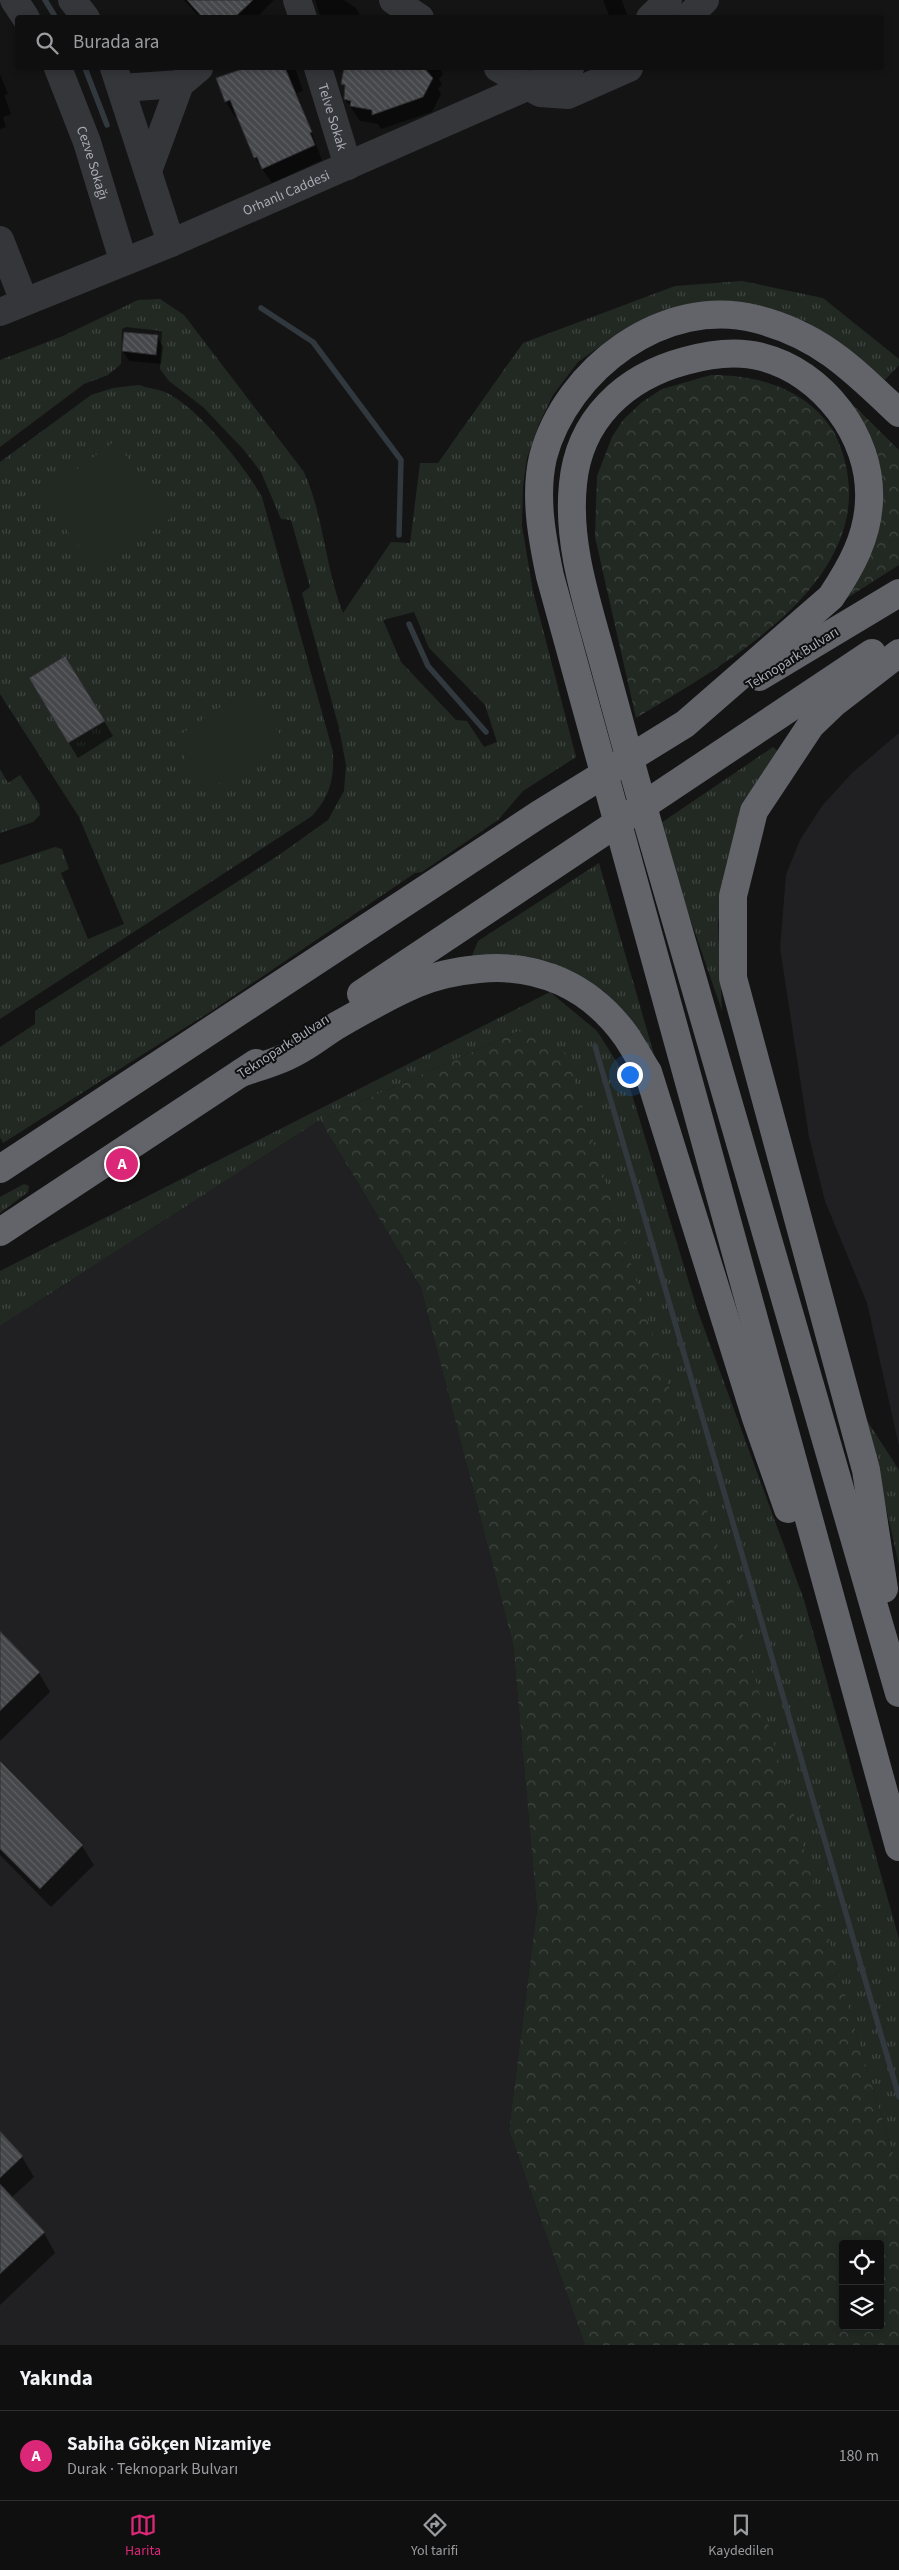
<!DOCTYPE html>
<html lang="tr">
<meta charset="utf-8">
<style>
:root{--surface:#0f0f10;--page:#181819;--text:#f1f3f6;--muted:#9b9c9f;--line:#2f2f30;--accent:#db2777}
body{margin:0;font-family:"Source Sans 3",sans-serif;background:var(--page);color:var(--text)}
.controls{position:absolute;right:15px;bottom:15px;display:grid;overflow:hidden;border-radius:5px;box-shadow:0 2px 8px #0003}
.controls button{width:45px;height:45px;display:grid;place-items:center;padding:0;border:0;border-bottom:1px solid var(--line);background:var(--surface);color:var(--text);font:25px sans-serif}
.you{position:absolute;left:629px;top:1074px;width:18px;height:18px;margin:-12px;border:4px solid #fff;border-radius:50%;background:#1a73e8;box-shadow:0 0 0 8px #1a73e833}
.badge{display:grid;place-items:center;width:32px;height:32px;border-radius:50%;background:var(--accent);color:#fff;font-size:16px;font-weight:700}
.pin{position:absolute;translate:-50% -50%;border:2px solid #fff;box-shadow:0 1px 5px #0006}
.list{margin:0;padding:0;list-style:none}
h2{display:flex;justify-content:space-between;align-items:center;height:65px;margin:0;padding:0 20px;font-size:21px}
h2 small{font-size:16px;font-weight:400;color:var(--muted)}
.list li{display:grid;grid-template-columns:32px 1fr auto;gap:15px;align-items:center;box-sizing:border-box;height:90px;padding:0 20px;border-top:1px solid var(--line)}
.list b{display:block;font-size:19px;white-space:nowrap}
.list p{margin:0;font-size:16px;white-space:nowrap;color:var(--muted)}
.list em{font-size:16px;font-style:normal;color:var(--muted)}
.icon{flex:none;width:28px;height:28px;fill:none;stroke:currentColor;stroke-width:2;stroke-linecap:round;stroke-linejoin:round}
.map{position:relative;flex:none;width:899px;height:2345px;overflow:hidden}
.search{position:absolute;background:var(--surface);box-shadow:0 2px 8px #0003;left:15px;right:15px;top:15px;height:55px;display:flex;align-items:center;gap:12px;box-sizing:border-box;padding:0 18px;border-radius:5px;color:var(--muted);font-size:19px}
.sheet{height:155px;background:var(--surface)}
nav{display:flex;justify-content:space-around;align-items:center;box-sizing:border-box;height:70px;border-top:1px solid var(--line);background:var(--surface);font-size:14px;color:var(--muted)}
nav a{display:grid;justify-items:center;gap:2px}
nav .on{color:var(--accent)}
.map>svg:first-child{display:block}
.built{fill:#202022}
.grass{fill:url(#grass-tufts);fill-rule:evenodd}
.forest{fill:url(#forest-crowns);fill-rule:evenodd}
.park{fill:#222923}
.shadow{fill:#0007}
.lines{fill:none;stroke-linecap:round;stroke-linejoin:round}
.stream{stroke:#31383e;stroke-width:5.5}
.building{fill:url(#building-back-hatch);stroke:#2e2e31}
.minor{stroke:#35363a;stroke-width:28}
.highway{stroke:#62646a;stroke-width:28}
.labels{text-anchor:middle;stroke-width:4;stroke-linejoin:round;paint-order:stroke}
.street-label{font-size:14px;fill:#a7abb4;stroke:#0f0f10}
</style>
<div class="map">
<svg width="899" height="2345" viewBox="0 0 899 2345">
<defs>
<pattern id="grass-tufts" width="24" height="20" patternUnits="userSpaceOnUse" patternTransform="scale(1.25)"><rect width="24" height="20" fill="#222923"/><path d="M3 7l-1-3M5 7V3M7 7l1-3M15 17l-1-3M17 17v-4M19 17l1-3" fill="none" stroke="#3f4541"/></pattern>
<pattern id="forest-crowns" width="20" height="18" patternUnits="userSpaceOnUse" patternTransform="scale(1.25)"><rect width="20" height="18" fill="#222923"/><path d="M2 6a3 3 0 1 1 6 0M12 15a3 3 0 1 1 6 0" fill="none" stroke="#3f4541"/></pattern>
<pattern id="building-back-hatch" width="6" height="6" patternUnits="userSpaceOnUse" patternTransform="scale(1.25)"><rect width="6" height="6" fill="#46474a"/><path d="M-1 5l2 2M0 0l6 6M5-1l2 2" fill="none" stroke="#5e5f62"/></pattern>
</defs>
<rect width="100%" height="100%" fill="#141415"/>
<!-- built -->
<g class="built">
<path d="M 899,733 L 899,1446 L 867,1303 L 825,1201 L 809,1137 L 780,948 L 786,875 L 800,840 L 822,806 L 852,773 Z"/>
<path d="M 320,1120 L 421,1288 L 513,1644 L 537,1909 L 509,2130 L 585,2345 L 0,2345 L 0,1326 Z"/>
</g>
<!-- grass -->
<g class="grass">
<path d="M 742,281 L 823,298 L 899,359 L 899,365 L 885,380 L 835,339 L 805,321 L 762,308 L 667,311 L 623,330 L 578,362 L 553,395 L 539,424 L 527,458 L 523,486 L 522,526 L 533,591 L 576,757 L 523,791 L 498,820 L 422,872 L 415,873 L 213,1010 L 3,1143 L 0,1137 L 0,1047 L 35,1024 L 35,1011 L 279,855 L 328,820 L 344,791 L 346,765 L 339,728 L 302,593 L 310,587 L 291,520 L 281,519 L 261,472 L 243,449 L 203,407 L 169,381 L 160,369 L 162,331 L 126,327 L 122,329 L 121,364 L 108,375 L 84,384 L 0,447 L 0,360 L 63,336 L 138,300 L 160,299 L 184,315 L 304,472 C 324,517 325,567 343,613 L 391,542 L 410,543 L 420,463 L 438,463 L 523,343 L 675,286 ZM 414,612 L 429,648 L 485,705 L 497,742 L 484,747 L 467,721 L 456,720 L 401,662 L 383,620 Z"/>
<path d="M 139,385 C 147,388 157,389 165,392 C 196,405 246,468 262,497 L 333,752 C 334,780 330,796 312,816 L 0,1019 L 0,865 L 55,847 L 62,849 L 69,869 L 61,873 L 88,939 L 124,924 L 79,817 L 0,694 L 0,462 L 91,395 L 113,388 Z"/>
<path d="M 773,747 L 781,754 L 742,803 L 727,868 L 718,924 L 722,1011 L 658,825 Z"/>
<path d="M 0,769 L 8,783 L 20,775 L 39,804 L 40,815 L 33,822 L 0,833 Z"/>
<path d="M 599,863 L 661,1079 L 634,1028 L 604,991 L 551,962 L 471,958 L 478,941 Z"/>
<path d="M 550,992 L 597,1031 L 627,1078 L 697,1309 L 804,1600 L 899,1939 L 899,2173 L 857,2037 L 519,1031 L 320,1120 L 0,1326 L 0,1271 Z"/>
<path d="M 24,1184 L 29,1186 L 28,1192 L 0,1213 L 0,1197 Z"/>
<path d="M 866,1419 L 899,1470 L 899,1565 Z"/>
</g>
<!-- forest -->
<g class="forest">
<path d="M 711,375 C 759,375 809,389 835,434 C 899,571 729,661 636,718 L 595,537 L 597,476 L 612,437 L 623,420 L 642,402 L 662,389 Z"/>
<path d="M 845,397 L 899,450 L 899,565 L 844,600 L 873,518 Z"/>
<path d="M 519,1031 L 566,1053 L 714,1533 L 857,2037 L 899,2173 L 899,2345 L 585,2345 L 509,2130 L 537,1909 L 513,1644 L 421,1288 L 320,1120 ZM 843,2244 L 880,2244 L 880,2326 L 843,2326 Z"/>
</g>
<!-- park -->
<g class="park">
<path d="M 115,441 L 172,517 L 98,572 L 41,496 Z"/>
<path d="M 248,688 L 283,739 L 208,791 L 173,740 Z"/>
</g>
<!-- shadow -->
<g class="shadow">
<path d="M 184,0 L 273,0 L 273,1 L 256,18 L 200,18 Z"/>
<path d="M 315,0 L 344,0 L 356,8 L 361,17 L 321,18 Z"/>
<path d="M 603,0 L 622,0 L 627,15 L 610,18 Z"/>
<path d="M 249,68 L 295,68 L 303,91 L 297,93 L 322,160 L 272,183 L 255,158 L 238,116 L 235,117 L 226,102 L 217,79 Z"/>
<path d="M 353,68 L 376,70 L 383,68 L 440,68 L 443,74 L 439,79 L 442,85 L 438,89 L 441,94 L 432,112 L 381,129 L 378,124 L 360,121 L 345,99 L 346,89 L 343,84 Z"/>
<path d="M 0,74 L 8,94 L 4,95 L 11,114 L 3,117 L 6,127 L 0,129 Z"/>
<path d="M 157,337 L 163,347 L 161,364 L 129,361 L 123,351 Z"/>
<path d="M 39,694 L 104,721 L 113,736 L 78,758 Z"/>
<path d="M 0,1637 L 39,1673 L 50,1692 L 0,1741 Z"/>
<path d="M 0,1763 L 82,1846 L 94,1865 L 51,1907 L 0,1855 Z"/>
<path d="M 0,2133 L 22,2157 L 34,2177 L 11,2198 L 44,2233 L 55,2253 L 0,2305 Z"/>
</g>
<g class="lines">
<!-- stream -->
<g class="stream">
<path d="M 45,0 L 56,18"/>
<path d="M 85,68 L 107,125"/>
<path d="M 261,308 L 313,342 L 401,460 L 399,535"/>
<path d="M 409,624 L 428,666 L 486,732"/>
<path d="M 595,1046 L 899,2097"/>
</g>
</g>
<!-- building -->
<g class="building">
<path d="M 187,0 L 253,0 L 234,18 L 203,18 Z"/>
<path d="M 245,68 L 285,68 L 312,132 L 310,133 L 315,145 L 262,169 L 257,157 L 254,158 L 230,100 L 225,102 L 216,78 Z"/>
<path d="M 344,68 L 424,68 L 433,78 L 423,97 L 372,115 L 372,110 L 350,106 L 351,101 L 344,99 L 345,85 L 341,84 Z"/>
<path d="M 124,332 L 158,335 L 156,355 L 122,351 Z"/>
<path d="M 65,656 L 105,721 L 68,743 L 29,678 Z"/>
<path d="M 0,1631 L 40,1672 L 0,1711 Z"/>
<path d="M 0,1761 L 83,1845 L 40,1889 L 0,1849 Z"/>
<path d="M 0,2131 L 23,2156 L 0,2178 Z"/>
<path d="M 0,2184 L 45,2232 L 0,2274 Z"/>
</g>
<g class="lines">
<!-- minor -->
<g class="minor">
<path d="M 14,0 L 26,18"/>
<path d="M 72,0 L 86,18"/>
<path d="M 297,0 L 303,18"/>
<path d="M 393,0 L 420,18"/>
<path d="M 650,18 L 668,0"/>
<path d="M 687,18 L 705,0"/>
<path id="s1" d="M 58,68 L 87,142 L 123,260"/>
<path d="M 114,68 L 171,243"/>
<path id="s2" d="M 318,68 L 348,166"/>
<path d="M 498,68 L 540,93 L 568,95 L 629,68"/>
<path d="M 121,88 L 180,84"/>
<path d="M 148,171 L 180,84 L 199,68"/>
<path d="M 0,240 L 24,301"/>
<path id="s3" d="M 0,312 L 171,243 L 570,68"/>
</g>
<!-- highway -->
<g class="highway">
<path d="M 899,413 C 854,370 820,335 756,319 C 665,295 566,369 543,457 C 534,496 542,538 550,576 L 899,1847"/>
<path d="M 759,677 L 899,593"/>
<path d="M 361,994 L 872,653"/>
<path d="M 241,1073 C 258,1067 278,1062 294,1053 C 309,1046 322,1035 336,1026 C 362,1011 388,996 416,984 C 436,975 457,971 479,969 C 539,963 591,987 626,1036 C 634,1048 641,1061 648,1072 L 756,1418 L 788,1509"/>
<path d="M 0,1169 L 538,815 L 685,724 L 831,597 C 851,567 868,537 869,500 C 872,436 822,372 762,357 C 736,350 710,354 685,361 C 625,377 579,419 573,484 C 567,541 585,596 600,650 C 616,710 633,771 650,831 L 899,1693"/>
<path d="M 0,1232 L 256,1063"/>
<path d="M 884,1589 L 866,1470 L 733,978 L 733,896 L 754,811 L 811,725 L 833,704 L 899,653"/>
</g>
</g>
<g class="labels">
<!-- street labels -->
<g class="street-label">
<text dy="5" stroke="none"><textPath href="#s2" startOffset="51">Telve Sokak</textPath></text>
<text dy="5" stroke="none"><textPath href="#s1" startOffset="101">Cezve Sokağı</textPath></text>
<text dy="5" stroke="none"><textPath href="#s3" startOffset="310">Orhanlı Caddesi</textPath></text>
<text transform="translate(792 658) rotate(-32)" y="5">Teknopark Bulvarı</text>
<text transform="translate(283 1046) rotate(-33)" y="5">Teknopark Bulvarı</text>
</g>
</g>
</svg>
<div class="controls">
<button><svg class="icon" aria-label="locate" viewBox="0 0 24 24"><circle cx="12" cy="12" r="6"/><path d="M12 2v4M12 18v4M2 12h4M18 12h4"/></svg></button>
<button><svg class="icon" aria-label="layers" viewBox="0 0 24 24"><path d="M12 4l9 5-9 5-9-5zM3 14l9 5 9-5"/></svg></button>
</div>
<div class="you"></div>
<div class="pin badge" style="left:122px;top:1164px">A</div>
<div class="search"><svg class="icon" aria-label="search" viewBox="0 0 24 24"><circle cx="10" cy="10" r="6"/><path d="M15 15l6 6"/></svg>Burada ara</div>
</div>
<section class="sheet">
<h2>Yakında<small></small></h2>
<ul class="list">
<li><span class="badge">A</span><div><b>Sabiha Gökçen Nizamiye</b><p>Durak · Teknopark Bulvarı</p></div><em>180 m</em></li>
</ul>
</section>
<nav>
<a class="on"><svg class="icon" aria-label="map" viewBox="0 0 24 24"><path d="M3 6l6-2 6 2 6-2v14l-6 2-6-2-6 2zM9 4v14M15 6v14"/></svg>Harita</a>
<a><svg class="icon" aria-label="directions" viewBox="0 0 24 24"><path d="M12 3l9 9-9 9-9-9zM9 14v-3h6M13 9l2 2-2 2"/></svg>Yol tarifi</a>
<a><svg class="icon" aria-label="saved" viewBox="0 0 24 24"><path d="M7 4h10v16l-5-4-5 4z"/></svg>Kaydedilen</a>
</nav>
